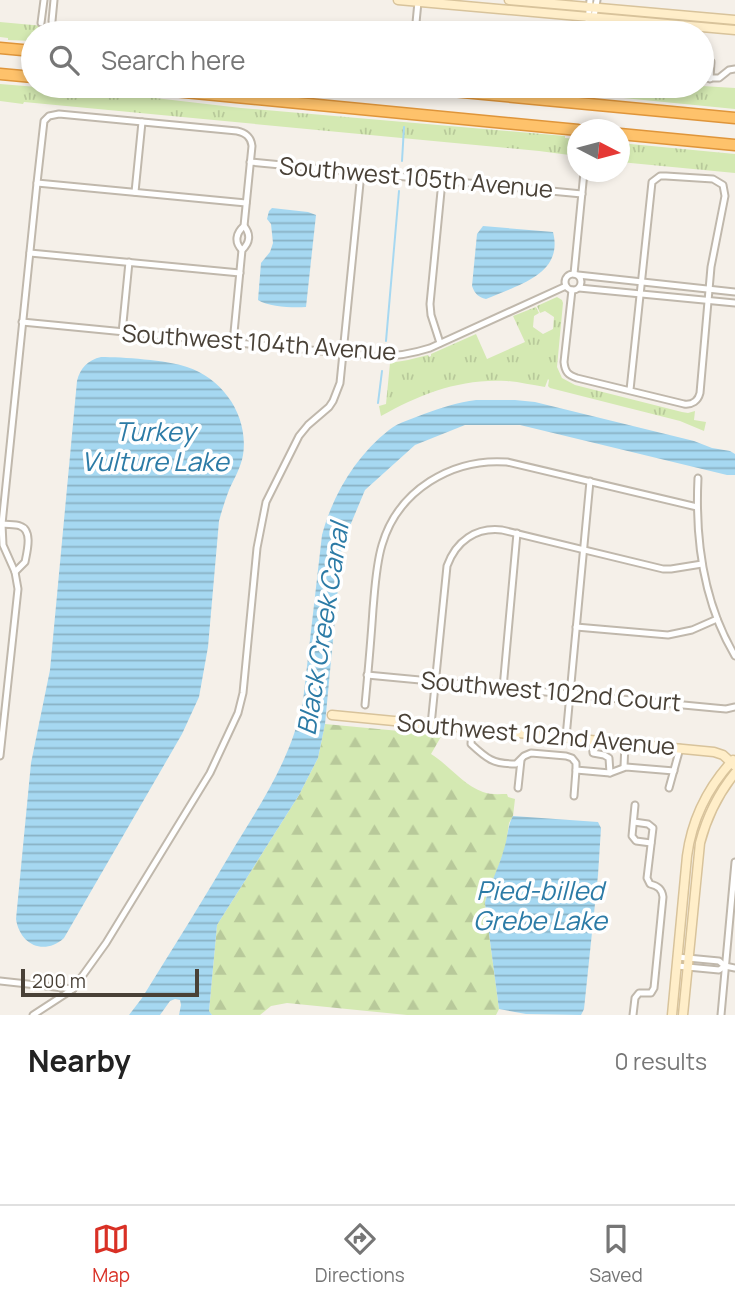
<!DOCTYPE html>
<style>
:root{--surface:#fff;--page:#f2f2f2;--text:#222;--muted:#767676;--line:#e0e0e0;--accent:#d93025}
body{margin:0;font-family:Manrope,sans-serif;background:var(--page);color:var(--text)}
.compass{position:absolute;left:567px;top:119px;width:63px;height:63px;border-radius:50%;background:var(--surface);box-shadow:0 4px 10px #0003;rotate:96deg}
.scale{position:absolute;left:21px;bottom:18px;width:178px;box-sizing:border-box;padding-left:7px;border:4px solid #494137;border-top:0;font-size:19px;line-height:24px;white-space:nowrap;color:#494137;-webkit-text-stroke:5px #fff;paint-order:stroke}
.list{margin:0;padding:0;list-style:none}
h2{display:flex;justify-content:space-between;align-items:center;height:91px;margin:0;padding:0 28px;font-size:30px}
h2 small{font-size:23px;font-weight:400;color:var(--muted)}
.icon{flex:none;width:38px;height:38px;fill:none;stroke:currentColor;stroke-width:2;stroke-linecap:round;stroke-linejoin:round}
.map{position:relative;flex:none;width:735px;height:1015px;overflow:hidden}
.search{position:absolute;background:var(--surface);box-shadow:0 4px 10px #0003;left:21px;right:21px;top:21px;height:77px;display:flex;align-items:center;gap:18px;box-sizing:border-box;padding:0 24px;border-radius:38px;color:var(--muted);font-size:26px}
.sheet{height:189px;background:var(--surface)}
nav{display:flex;justify-content:space-around;align-items:center;box-sizing:border-box;height:98px;border-top:2px solid var(--line);background:var(--surface);font-size:19px;color:var(--muted)}
nav a{display:grid;justify-items:center;gap:4px}
nav .on{color:var(--accent)}
.map>svg:first-child{display:block}
.grass{fill:url(#grass-tufts)}
.forest{fill:url(#forest-firs)}
.water{fill:url(#water-rules)}
.lines{fill:none;stroke-linecap:round;stroke-linejoin:round}
.stream{stroke:#a6d8f1;stroke-width:2}
.street-casing{stroke:#c0b8ac;stroke-width:9}
.secondary-casing{stroke:#d8c39b;stroke-width:11}
.highway-casing{stroke:#df953a;stroke-width:13}
.street{stroke:#fff;stroke-width:5}
.secondary{stroke:#ffeec9;stroke-width:8}
.highway{stroke:#fec26b;stroke-width:10}
.labels{text-anchor:middle;stroke-width:7;stroke-linejoin:round;paint-order:stroke}
.street-label{font-size:24px;fill:#494137;stroke:#fff}
.water-label{font-size:26px;font-style:italic;fill:#2c7ba6;stroke:#fff}
</style>
<div class="map">
<svg width="735" height="1015" viewBox="0 0 735 1015">
<defs>
<pattern id="grass-tufts" width="24" height="20" patternUnits="userSpaceOnUse" patternTransform="scale(1.75)"><rect width="24" height="20" fill="#d4e9b2"/><path d="M3 7l-1-3M5 7V3M7 7l1-3M15 17l-1-3M17 17v-4M19 17l1-3" fill="none" stroke="#b8c99a"/></pattern>
<pattern id="forest-firs" width="22" height="20" patternUnits="userSpaceOnUse" patternTransform="scale(1.75)"><rect width="22" height="20" fill="#d4e9b2"/><path d="M5 1l3.5 6h-7zM16 11l3.5 6h-7z" fill="#b8c99a"/></pattern>
<pattern id="water-rules" width="6" height="5" patternUnits="userSpaceOnUse" patternTransform="scale(1.75)"><rect width="6" height="5" fill="#a6d8f1"/><path d="M0 2.5h6" fill="none" stroke="#89b1c4"/></pattern>
</defs>
<rect width="100%" height="100%" fill="#f5f0e9"/>
<!-- grass -->
<g class="grass">
<path d="M 0,22 L 120,33 L 33,33 L 33,41 L 8,40 L 8,38 L 0,37 Z"/>
<path d="M 0,84 L 112,93 L 241,108 L 565,136 L 565,138 L 577,139 L 577,156 L 539,151 L 24,102 L 23,104 L 0,101 Z"/>
<path d="M 520,86 L 702,86 L 735,88 L 735,109 L 603,96 Z"/>
<path d="M 620,143 L 735,154 L 735,173 L 620,162 Z"/>
<path d="M 557,297 L 562,300 L 563,303 L 557,367 L 562,378 L 575,385 L 682,412 L 688,413 L 695,411 L 694,420 L 706,422 L 704,431 L 680,421 L 550,388 L 548,386 L 549,380 L 548,379 L 545,387 C 532,385 519,382 507,381 C 461,378 420,394 381,416 L 379,406 L 386,404 L 390,363 L 408,360 L 428,355 L 429,357 L 431,356 L 431,354 L 476,334 L 487,359 L 525,342 L 513,316 L 536,307 L 539,313 L 534,316 L 533,327 L 543,334 L 553,329 L 554,317 L 545,311 L 540,313 L 537,306 Z"/>
</g>
<!-- forest -->
<path class="forest" d="M 325,724 L 442,735 L 431,754 C 449,765 463,785 483,792 C 490,795 500,794 507,794 L 508,797 L 515,799 L 513,816 L 509,823 L 506,845 L 496,874 L 488,888 L 485,903 L 499,1009 L 496,1015 L 407,1015 L 287,1003 L 271,1006 L 260,1015 L 212,1015 L 209,1011 L 217,925 L 299,795 L 318,758 Z"/>
<!-- water -->
<g class="water">
<path d="M 272,208 L 308,212 L 316,215 L 306,307 C 293,308 269,307 258,300 L 261,263 L 270,252 L 273,243 L 271,224 L 267,219 L 269,211 Z"/>
<path d="M 483,226 L 553,232 C 564,275 517,285 486,299 C 478,297 475,294 472,286 L 477,234 Z"/>
<path d="M 101,357 C 122,357 167,360 187,367 C 224,379 249,417 243,455 C 241,467 234,479 229,490 C 225,500 222,510 219,521 L 208,647 L 199,697 L 182,734 L 64,938 C 44,956 20,945 16,919 L 31,763 L 50,670 L 77,381 C 80,368 88,360 101,357 Z"/>
<path d="M 476,400 L 515,400 L 535,402 L 694,441 L 712,448 L 730,451 L 735,454 L 735,475 L 727,475 L 520,425 L 465,425 L 415,445 L 365,490 L 342,545 L 325,724 L 318,758 L 299,795 L 217,925 L 209,1011 L 212,1015 L 179,1015 L 181,1005 L 180,1000 L 175,999 L 170,1001 L 160,1015 L 129,1015 L 142,998 C 173,948 205,897 235,846 C 264,799 292,756 303,701 L 322,535 C 333,494 356,456 389,430 C 399,422 412,419 424,414 C 441,408 458,402 476,400 Z"/>
<path d="M 513,816 L 598,822 L 601,828 L 598,875 L 584,1009 L 581,1015 L 526,1014 L 499,1009 L 485,903 C 489,885 499,868 504,849 C 508,838 507,826 513,816 Z"/>
</g>
<g class="lines">
<!-- stream -->
<g class="stream">
<path d="M 402,161 L 404,127"/>
<path d="M 386,341 L 399,191"/>
<path d="M 378,403 L 382,371"/>
</g>
<defs>
<g id="street">
<path d="M 52,21 L 54,0"/>
<path d="M 41,23 L 44,0"/>
<path d="M 415,33 L 418,2"/>
<path d="M 587,33 L 590,0"/>
<path d="M 591,33 L 597,0"/>
<path d="M 702,61 L 711,62 L 710,79"/>
<path d="M 702,78 L 719,78 L 729,70 L 735,69"/>
<path d="M 250,162 L 582,194"/>
<path d="M 37,183 L 246,203"/>
<path d="M 135,192 L 142,122"/>
<path d="M 30,253 L 240,273"/>
<circle cx="573" cy="282" r="8"/>
<path d="M 574,274 L 584,172"/>
<path d="M 578,275 L 735,292"/>
<path d="M 579,288 L 735,303"/>
<path d="M 572,290 L 564,362 C 565,372 568,375 577,378 L 684,404 C 692,405 698,401 700,393 L 711,267 L 725,196 L 723,185 L 713,179 L 666,176 L 660,176 L 652,182 L 630,390"/>
<path d="M 22,322 L 373,356 C 392,357 411,354 430,348 L 566,286"/>
<path d="M 122,333 L 129,262"/>
<path d="M 233,343 L 242,250 C 250,243 251,234 244,226"/>
<path d="M 440,343 L 431,315 L 430,304 L 442,181"/>
<path d="M 698,478 C 695,540 703,602 735,656"/>
<path d="M 2,524 C 8,525 15,524 20,526 C 33,530 27,552 25,562 L 15,572"/>
<path d="M 576,627 L 668,635 L 692,630 L 717,619"/>
<path d="M 367,675 L 715,708 L 726,709 L 735,707"/>
<path d="M 503,688 L 517,533"/>
<path d="M 365,705 C 368,673 371,641 373,609 C 375,587 376,565 382,545 C 398,490 452,458 507,462 L 697,507"/>
<path d="M 431,725 L 447,566 C 456,541 476,527 502,530 L 663,569 L 671,569 L 702,564"/>
<path d="M 472,728 L 471,744 C 487,759 493,764 516,764 L 524,756 L 531,753 L 566,756 L 572,758 L 576,763 L 576,770 L 610,773 L 626,767 L 674,771"/>
<path d="M 566,737 L 590,481"/>
<path d="M 592,740 L 593,753 L 604,755 L 609,758 L 610,773"/>
<path d="M 0,756 L 18,589 L 15,572 L 3,545 L 2,524 L 37,183 L 44,121 L 49,116 L 59,114 L 237,131 C 246,133 251,137 252,146 L 244,226 C 236,233 234,242 242,250"/>
<path d="M 624,767 L 625,743"/>
<path d="M 518,788 L 521,760"/>
<path d="M 669,788 L 680,748"/>
<path d="M 574,796 L 576,770"/>
<path d="M 635,805 L 632,836 L 636,841 L 651,843"/>
<path d="M 677,957 L 719,961 L 725,966"/>
<path d="M 677,966 L 719,970 L 725,966 L 735,968"/>
<path d="M 0,981 L 73,989"/>
<path d="M 33,1015 L 73,989 L 106,943 L 210,773 L 238,713 L 243,693 L 257,548 L 266,502 L 299,436 L 308,425 L 329,407 L 333,401 L 340,383 L 361,173"/>
<path d="M 633,1015 L 635,998 L 639,993 L 651,993 L 654,988 L 663,897 C 662,889 658,886 650,884 L 647,878 L 653,828 L 648,824 L 634,822"/>
<path d="M 721,1015 L 735,862"/>
</g>
<g id="secondary">
<path d="M 398,0 L 735,30"/>
<path d="M 509,0 L 735,20"/>
<path d="M 332,715 L 714,752 L 723,755 L 735,766"/>
<path d="M 672,1015 L 687,856 C 692,819 708,787 733,760"/>
<path d="M 683,1015 L 700,843 C 707,816 718,794 735,773"/>
</g>
<g id="highway">
<path d="M 0,48 L 33,51"/>
<path d="M 0,74 L 33,77"/>
<path d="M 122,86 L 578,130"/>
<path d="M 399,86 L 735,118"/>
<path d="M 620,134 L 735,145"/>
</g>
</defs>
<!-- street casing -->
<use href="#street" class="street-casing"/>
<!-- secondary casing -->
<use href="#secondary" class="secondary-casing"/>
<!-- highway casing -->
<use href="#highway" class="highway-casing"/>
<!-- street -->
<use href="#street" class="street"/>
<!-- secondary -->
<use href="#secondary" class="secondary"/>
<!-- highway -->
<use href="#highway" class="highway"/>
</g>
<g class="labels">
<!-- street labels -->
<g class="street-label">
<text transform="translate(416 178) rotate(5)" y="8">Southwest 105th Avenue</text>
<text transform="translate(259 343) rotate(4)" y="8">Southwest 104th Avenue</text>
<text transform="translate(551 692) rotate(5)" y="8">Southwest 102nd Court</text>
<text transform="translate(536 735) rotate(5)" y="8">Southwest 102nd Avenue</text>
</g>
<!-- water labels -->
<g class="water-label">
<text x="155" y="441">Turkey<tspan x="155" dy="30">Vulture Lake</tspan></text>
<text transform="translate(323 629) rotate(-81)" y="9">Black Creek Canal</text>
<text x="540" y="900">Pied-billed<tspan x="540" dy="30">Grebe Lake</tspan></text>
</g>
</g>
</svg>
<svg class="compass" viewBox="-18 -18 36 36"><path d="M0-13l5 13h-10z" fill="#e53935"/><path d="M0 13l5-13h-10z" fill="#767676"/></svg>
<div class="scale">200 m</div>
<div class="search"><svg class="icon" aria-label="search" viewBox="0 0 24 24"><circle cx="10" cy="10" r="6"/><path d="M15 15l6 6"/></svg>Search here</div>
</div>
<section class="sheet">
<h2>Nearby<small>0 results</small></h2>
<ul class="list">
</ul>
</section>
<nav>
<a class="on"><svg class="icon" aria-label="map" viewBox="0 0 24 24"><path d="M3 6l6-2 6 2 6-2v14l-6 2-6-2-6 2zM9 4v14M15 6v14"/></svg>Map</a>
<a><svg class="icon" aria-label="directions" viewBox="0 0 24 24"><path d="M12 3l9 9-9 9-9-9zM9 14v-3h6M13 9l2 2-2 2"/></svg>Directions</a>
<a><svg class="icon" aria-label="saved" viewBox="0 0 24 24"><path d="M7 4h10v16l-5-4-5 4z"/></svg>Saved</a>
</nav>
